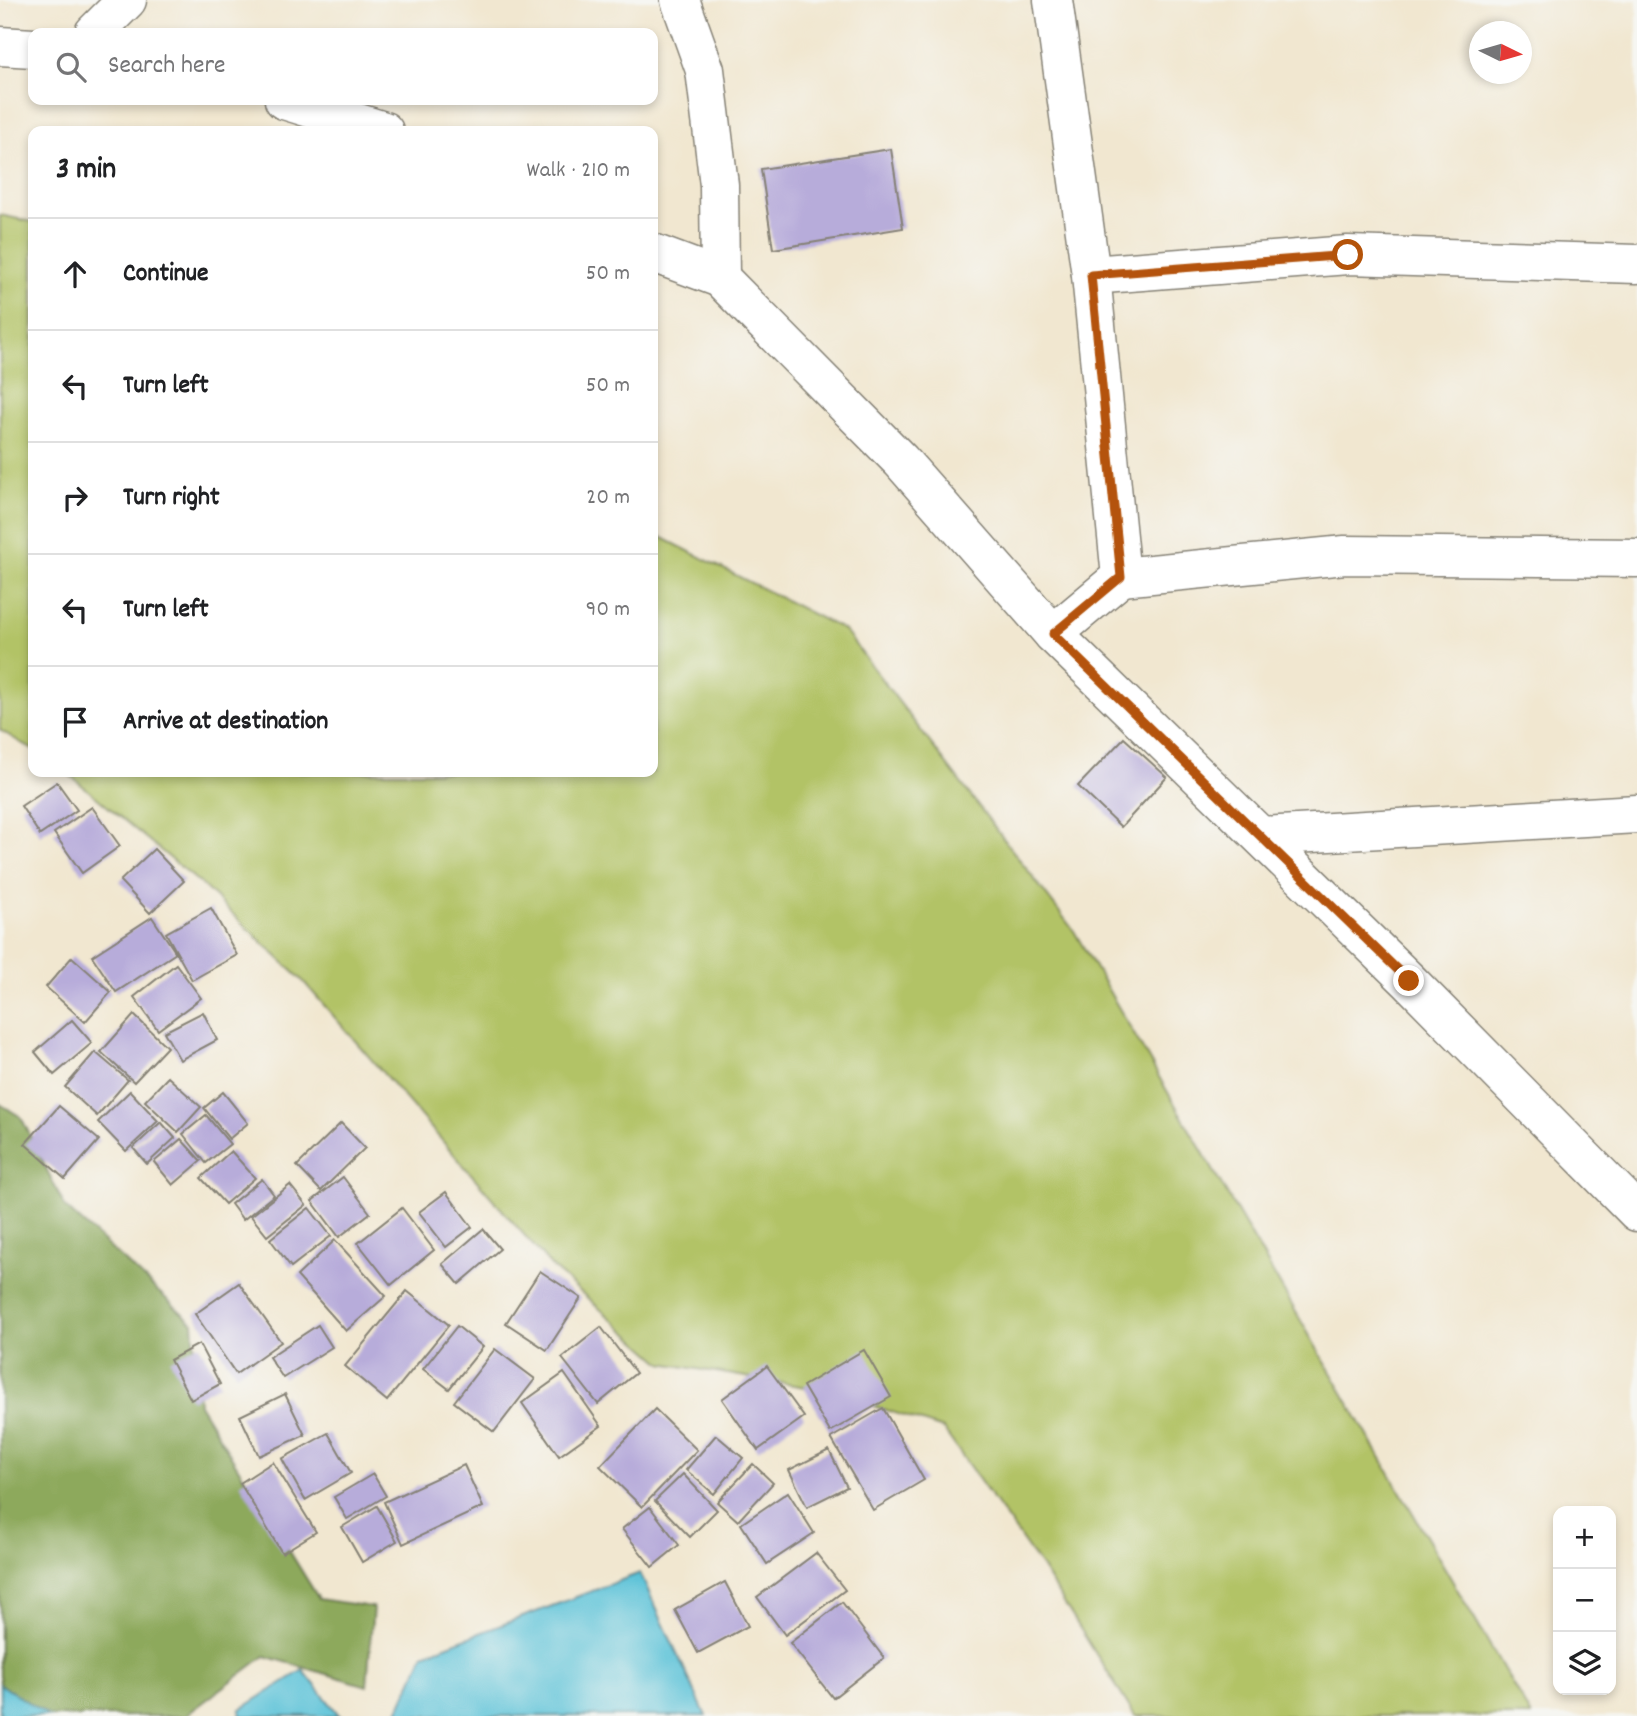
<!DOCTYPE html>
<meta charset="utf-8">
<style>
:root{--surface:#fff;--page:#f6f6f6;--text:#202124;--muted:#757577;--line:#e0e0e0}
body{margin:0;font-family:Dekko,sans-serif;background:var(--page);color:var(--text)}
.controls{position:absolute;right:21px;bottom:21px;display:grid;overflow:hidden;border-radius:14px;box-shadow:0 4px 10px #0003}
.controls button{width:63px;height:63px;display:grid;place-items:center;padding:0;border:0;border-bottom:2px solid var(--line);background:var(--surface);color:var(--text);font:35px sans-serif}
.compass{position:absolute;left:1469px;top:21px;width:63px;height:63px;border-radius:50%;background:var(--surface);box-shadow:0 4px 10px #0003;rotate:95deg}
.stop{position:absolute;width:21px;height:21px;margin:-16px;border:5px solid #b45309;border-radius:50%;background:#fff}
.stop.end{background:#b45309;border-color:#fff;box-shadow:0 2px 7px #0008}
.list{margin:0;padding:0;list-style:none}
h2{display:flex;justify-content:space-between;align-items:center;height:91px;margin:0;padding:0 28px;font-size:30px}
h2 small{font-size:23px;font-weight:400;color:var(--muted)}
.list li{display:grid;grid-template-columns:46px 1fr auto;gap:21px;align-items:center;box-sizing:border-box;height:112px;padding:0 28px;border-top:2px solid var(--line)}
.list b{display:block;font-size:26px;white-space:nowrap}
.list em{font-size:23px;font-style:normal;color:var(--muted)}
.icon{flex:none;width:38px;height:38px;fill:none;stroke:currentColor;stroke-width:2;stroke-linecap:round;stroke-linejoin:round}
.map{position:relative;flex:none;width:1637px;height:1716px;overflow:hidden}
.search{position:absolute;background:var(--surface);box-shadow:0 4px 10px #0003;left:28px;top:28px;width:630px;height:77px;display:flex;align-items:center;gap:18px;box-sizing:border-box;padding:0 24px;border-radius:14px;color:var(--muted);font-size:26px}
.panel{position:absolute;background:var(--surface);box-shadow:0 4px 10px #0003;left:28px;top:126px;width:630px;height:651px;border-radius:14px}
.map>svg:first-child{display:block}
.green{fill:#b2c366;stroke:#677041;stroke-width:2}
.forest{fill:#8da95b;stroke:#54623c;stroke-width:2}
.water{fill:#5bc2d8;stroke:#3c6f7a;stroke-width:2}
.building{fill:#b7acda}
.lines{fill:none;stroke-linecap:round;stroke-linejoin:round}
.minor-casing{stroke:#868276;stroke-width:41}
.minor{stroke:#fff;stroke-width:38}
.route{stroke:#b45309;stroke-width:9}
</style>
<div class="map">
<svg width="1637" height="1716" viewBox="0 0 1637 1716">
<rect width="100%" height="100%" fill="#f6f6f2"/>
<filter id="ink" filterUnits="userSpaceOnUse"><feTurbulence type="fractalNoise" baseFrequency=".0143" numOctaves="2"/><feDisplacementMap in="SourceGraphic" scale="14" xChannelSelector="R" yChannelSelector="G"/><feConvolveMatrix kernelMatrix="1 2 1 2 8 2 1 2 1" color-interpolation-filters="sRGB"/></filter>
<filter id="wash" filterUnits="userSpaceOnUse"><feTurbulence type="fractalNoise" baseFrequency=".00686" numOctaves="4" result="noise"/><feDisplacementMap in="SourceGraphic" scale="28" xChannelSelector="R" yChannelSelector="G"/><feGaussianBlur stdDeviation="1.57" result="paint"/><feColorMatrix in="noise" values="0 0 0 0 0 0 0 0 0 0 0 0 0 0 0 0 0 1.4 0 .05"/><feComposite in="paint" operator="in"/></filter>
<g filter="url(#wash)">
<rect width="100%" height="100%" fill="#f1e7d0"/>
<!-- green -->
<g class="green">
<path d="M 0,215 L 33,222 L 33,750 L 0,730 Z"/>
<path d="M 653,533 L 844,630 L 1074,931 L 1531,1716 L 1135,1716 L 1042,1568 L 943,1429 L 829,1391 L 662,1363 L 552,1267 L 303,981 L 200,883 L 66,772 L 653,772 Z"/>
</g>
<!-- forest -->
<path class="forest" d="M 0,1104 L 21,1117 L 65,1207 L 193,1323 L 199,1404 L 319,1599 L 373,1607 L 367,1686 L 265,1656 L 185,1716 L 49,1716 L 0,1684 Z"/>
<!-- water -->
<g class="water">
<path d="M 640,1573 L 706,1716 L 396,1716 L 424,1654 Z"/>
<path d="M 303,1670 L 340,1716 L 240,1716 L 241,1709 Z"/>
<path d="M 0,1684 L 49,1716 L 0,1716 Z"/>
</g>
<g id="blocks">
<!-- building -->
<g class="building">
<path d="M 891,149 L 903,228 L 773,249 L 761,169 Z"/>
<path d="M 1124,738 L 1167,777 L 1121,827 L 1078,786 Z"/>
<path d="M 57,782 L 77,810 L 40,835 L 21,806 Z"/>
<path d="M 92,807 L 120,846 L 82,873 L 54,833 Z"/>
<path d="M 154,849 L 184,881 L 150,913 L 120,881 Z"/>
<path d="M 211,908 L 237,955 L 192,980 L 166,933 Z"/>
<path d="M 152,917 L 176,953 L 116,992 L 92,956 Z"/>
<path d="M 72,957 L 111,992 L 85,1022 L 46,987 Z"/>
<path d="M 176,964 L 201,998 L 158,1030 L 134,997 Z"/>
<path d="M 203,1012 L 217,1040 L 180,1060 L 164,1032 Z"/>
<path d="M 134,1015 L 167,1047 L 134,1082 L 101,1052 Z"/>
<path d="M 72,1020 L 92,1043 L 54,1075 L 35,1052 Z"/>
<path d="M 95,1052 L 128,1080 L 97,1116 L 65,1087 Z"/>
<path d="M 168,1077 L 201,1107 L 178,1132 L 145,1101 Z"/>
<path d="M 130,1091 L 158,1121 L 126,1151 L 98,1122 Z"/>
<path d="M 223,1092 L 248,1123 L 229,1139 L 204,1108 Z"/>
<path d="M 59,1106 L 99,1140 L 65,1179 L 25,1144 Z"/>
<path d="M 206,1115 L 230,1144 L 206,1163 L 183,1134 Z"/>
<path d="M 161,1122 L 175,1138 L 147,1164 L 133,1148 Z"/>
<path d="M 341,1123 L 365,1148 L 321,1191 L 297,1166 Z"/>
<path d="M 181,1139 L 201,1161 L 173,1185 L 154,1162 Z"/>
<path d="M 231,1151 L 255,1178 L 225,1204 L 201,1178 Z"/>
<path d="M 343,1177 L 370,1213 L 339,1237 L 312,1201 Z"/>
<path d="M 262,1179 L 274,1195 L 243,1220 L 231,1204 Z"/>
<path d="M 290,1185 L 306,1205 L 267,1236 L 251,1216 Z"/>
<path d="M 446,1192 L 472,1227 L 446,1247 L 419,1212 Z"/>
<path d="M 309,1208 L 331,1236 L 291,1267 L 270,1239 Z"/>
<path d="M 402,1208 L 434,1250 L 391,1285 L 358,1243 Z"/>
<path d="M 483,1229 L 500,1249 L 459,1284 L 442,1264 Z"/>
<path d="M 335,1240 L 386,1296 L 346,1331 L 297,1276 Z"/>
<path d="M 540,1271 L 581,1298 L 547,1350 L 506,1323 Z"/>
<path d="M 239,1283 L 281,1342 L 236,1374 L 195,1314 Z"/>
<path d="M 407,1291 L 449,1325 L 387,1401 L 345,1366 Z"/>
<path d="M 318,1325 L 332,1347 L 283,1378 L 269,1357 Z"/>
<path d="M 457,1326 L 483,1347 L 449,1389 L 423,1369 Z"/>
<path d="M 601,1327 L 636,1373 L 598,1404 L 562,1358 Z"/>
<path d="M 199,1344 L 220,1384 L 191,1400 L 170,1360 Z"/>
<path d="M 495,1349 L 535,1379 L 494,1432 L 454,1402 Z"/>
<path d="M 864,1350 L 891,1397 L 830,1432 L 803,1386 Z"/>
<path d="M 767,1366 L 804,1417 L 758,1450 L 722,1399 Z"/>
<path d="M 564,1373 L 601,1426 L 559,1456 L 522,1403 Z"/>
<path d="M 285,1394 L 305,1435 L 259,1456 L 240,1416 Z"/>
<path d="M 883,1408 L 924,1480 L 873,1510 L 831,1438 Z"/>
<path d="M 655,1409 L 697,1450 L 642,1507 L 600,1466 Z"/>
<path d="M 328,1433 L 351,1473 L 305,1500 L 282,1459 Z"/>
<path d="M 716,1435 L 743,1458 L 714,1494 L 686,1470 Z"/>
<path d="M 829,1450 L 847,1487 L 807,1507 L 789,1470 Z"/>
<path d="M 273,1462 L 316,1532 L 282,1553 L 240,1483 Z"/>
<path d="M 753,1464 L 773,1483 L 738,1521 L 717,1502 Z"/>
<path d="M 464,1465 L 483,1507 L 403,1544 L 384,1502 Z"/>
<path d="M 373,1474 L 386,1496 L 347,1519 L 334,1497 Z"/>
<path d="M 683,1474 L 717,1510 L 690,1537 L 655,1501 Z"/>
<path d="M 788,1492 L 814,1533 L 767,1564 L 741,1524 Z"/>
<path d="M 377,1506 L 397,1541 L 362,1562 L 342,1527 Z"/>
<path d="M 650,1507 L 679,1545 L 652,1567 L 622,1529 Z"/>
<path d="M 816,1553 L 845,1590 L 785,1635 L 757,1597 Z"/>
<path d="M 725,1582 L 748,1626 L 698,1653 L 675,1610 Z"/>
<path d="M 842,1602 L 884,1658 L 833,1698 L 790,1643 Z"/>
</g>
</g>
</g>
<g filter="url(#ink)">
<use href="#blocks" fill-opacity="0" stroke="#868276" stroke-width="2"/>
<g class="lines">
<defs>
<g id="minor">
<path d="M 680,0 L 705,70 L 719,185 L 720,278"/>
<path d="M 1053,0 L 1091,275 L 1121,577 L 1053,634"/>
<path d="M 94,33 L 127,0"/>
<path d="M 0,46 L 33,48"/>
<path d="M 284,100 L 384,131"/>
<path d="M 653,253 L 720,278 L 901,461 L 1053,634 L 1409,981 L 1637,1212"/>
<path d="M 1091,275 L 1348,255 L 1637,264"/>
<path d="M 1121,577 L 1345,555 L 1637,558"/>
<path d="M 1261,836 L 1637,814"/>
</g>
</defs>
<!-- minor casing -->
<use href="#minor" class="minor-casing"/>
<!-- minor -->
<use href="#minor" class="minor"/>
</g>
</g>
<g class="lines" filter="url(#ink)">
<!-- route -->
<path class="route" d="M 1348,255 L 1091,275 L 1121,577 L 1053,634 L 1409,981"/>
</g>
</svg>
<div class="controls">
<button>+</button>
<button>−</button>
<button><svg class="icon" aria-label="layers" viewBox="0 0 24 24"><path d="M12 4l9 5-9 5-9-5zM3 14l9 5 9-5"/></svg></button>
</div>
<svg class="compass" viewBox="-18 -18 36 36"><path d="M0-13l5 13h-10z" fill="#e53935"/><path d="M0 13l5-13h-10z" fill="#757577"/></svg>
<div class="stop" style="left:1348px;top:255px"></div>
<div class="stop end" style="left:1409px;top:981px"></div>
<div class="search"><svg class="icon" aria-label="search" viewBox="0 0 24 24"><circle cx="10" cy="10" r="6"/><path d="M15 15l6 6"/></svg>Search here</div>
<section class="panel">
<h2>3 min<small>Walk · 210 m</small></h2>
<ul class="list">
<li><svg class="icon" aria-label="ahead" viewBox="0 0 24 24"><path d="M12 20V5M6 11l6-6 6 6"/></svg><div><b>Continue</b></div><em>50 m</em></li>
<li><svg class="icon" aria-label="left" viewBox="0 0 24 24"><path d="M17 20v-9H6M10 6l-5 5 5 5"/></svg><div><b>Turn left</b></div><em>50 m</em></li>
<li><svg class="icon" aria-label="right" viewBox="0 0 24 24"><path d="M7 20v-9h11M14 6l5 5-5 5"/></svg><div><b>Turn right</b></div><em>20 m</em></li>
<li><svg class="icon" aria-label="left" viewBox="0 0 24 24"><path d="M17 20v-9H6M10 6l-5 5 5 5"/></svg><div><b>Turn left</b></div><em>90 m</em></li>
<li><svg class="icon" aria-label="arrive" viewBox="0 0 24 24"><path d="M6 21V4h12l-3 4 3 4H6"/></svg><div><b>Arrive at destination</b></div></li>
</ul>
</section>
</div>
